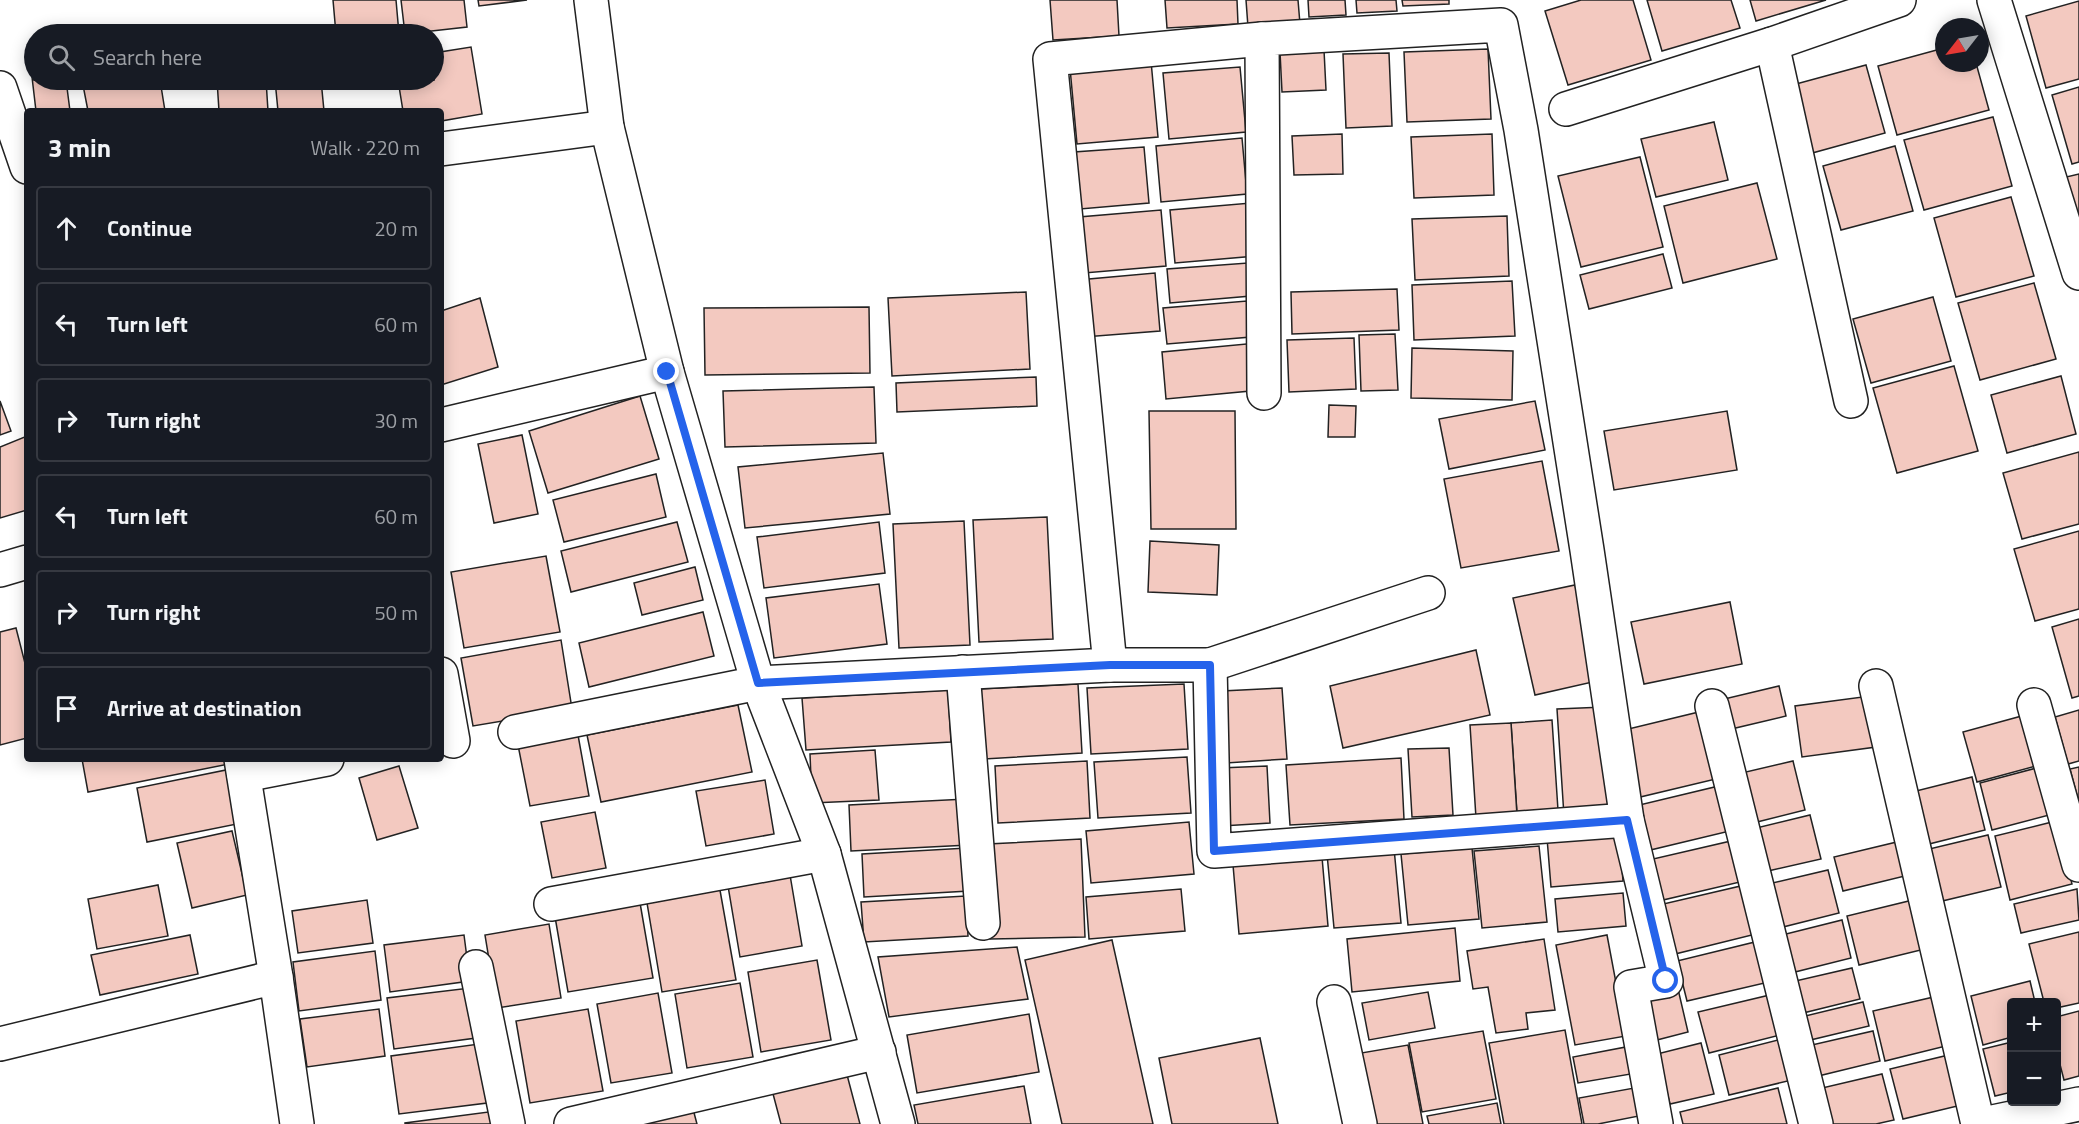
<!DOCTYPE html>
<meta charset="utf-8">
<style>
:root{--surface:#171b24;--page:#20242c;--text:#f1f3f6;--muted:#9ea1a6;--line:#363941}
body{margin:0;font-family:"Titillium Web",sans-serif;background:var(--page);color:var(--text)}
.controls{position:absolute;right:18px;bottom:18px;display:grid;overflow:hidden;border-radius:6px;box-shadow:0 3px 15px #0003}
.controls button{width:54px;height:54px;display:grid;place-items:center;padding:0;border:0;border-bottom:2px solid var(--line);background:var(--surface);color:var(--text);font:30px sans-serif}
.compass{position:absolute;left:1935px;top:18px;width:54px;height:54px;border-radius:50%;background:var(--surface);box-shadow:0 3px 15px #0003;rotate:239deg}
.stop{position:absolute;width:18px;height:18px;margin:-14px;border:4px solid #2563eb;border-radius:50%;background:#fff}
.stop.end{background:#2563eb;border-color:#fff;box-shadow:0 2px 6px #0008}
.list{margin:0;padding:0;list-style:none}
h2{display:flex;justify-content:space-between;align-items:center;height:78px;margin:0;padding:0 24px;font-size:26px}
h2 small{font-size:20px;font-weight:400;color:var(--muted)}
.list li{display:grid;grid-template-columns:39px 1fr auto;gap:18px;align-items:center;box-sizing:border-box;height:84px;margin:0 12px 12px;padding:0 12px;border:2px solid var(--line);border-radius:6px}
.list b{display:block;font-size:22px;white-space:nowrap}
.list em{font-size:20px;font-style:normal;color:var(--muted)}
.icon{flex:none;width:33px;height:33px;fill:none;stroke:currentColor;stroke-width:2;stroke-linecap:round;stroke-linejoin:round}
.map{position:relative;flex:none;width:2079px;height:1124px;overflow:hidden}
.search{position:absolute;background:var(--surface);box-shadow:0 3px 15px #0003;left:24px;top:24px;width:420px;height:66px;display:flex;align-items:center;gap:15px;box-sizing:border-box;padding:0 21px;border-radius:33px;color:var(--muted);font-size:22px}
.panel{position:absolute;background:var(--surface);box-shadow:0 3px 15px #0003;left:24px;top:108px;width:420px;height:654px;border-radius:6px}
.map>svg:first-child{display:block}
.building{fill:#f3c9c0;stroke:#222;stroke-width:1.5}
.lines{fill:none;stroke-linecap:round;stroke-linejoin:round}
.minor-casing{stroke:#222;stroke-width:36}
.minor{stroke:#fff;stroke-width:33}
.route{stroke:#2563eb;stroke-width:8}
</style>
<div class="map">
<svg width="2079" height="1124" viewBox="0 0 2079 1124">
<rect width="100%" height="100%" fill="#fff"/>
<!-- building -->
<g class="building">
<path d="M 333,0 L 396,0 L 399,34 L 336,34 Z"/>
<path d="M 401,0 L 464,0 L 467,27 L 405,34 Z"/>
<path d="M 478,0 L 527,0 L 479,6 Z"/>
<path d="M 1050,0 L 1117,0 L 1119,36 L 1053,40 Z"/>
<path d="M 1165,0 L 1237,0 L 1238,24 L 1167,28 Z"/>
<path d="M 1246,0 L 1298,0 L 1300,24 L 1248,27 Z"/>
<path d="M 1308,0 L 1345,0 L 1346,15 L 1309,17 Z"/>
<path d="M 1356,0 L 1396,0 L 1397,11 L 1357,13 Z"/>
<path d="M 1402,0 L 1449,0 L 1449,4 L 1403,6 Z"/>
<path d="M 1581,0 L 1633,0 L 1651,60 L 1568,85 L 1545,11 Z"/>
<path d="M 1647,0 L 1731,0 L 1740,28 L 1662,51 Z"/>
<path d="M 1750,0 L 1826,0 L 1756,21 Z"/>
<path d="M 2079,1 L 2079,79 L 2046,88 L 2026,16 Z"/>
<path d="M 471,47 L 482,114 L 441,121 L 441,111 L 403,111 L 398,80 L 434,80 L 434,53 Z"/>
<path d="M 1944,48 L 1944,63 L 1976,63 L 1989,110 L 1897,135 L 1878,66 Z"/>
<path d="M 1488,49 L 1491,119 L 1407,122 L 1404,52 Z"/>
<path d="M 1324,50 L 1326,90 L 1282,92 L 1280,52 Z"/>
<path d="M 1389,53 L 1392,126 L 1346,128 L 1343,54 Z"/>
<path d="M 1151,61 L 1158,137 L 1077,144 L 1070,68 Z"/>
<path d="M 1866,65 L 1885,133 L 1805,155 L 1785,87 Z"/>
<path d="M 1240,67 L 1246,132 L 1169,139 L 1163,73 Z"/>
<path d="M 34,76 L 34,80 L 66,80 L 70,111 L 36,111 L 32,77 Z"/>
<path d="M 82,80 L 160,80 L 165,111 L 88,111 Z"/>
<path d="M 217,80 L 266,80 L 268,111 L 219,111 Z"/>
<path d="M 275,80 L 321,80 L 324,111 L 278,111 Z"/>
<path d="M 2079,87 L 2079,162 L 2072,164 L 2052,95 Z"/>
<path d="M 1993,117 L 2012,186 L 1924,210 L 1904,140 Z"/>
<path d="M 1714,122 L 1728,180 L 1656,197 L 1641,139 Z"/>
<path d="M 1342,134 L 1343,174 L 1294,175 L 1292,136 Z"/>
<path d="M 1492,134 L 1494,195 L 1414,198 L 1411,137 Z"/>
<path d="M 1242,138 L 1247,194 L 1161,202 L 1156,146 Z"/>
<path d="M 1895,146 L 1913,211 L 1841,230 L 1823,166 Z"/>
<path d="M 1144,147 L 1149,203 L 1080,209 L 1074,152 Z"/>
<path d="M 1640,157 L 1663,247 L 1581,267 L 1558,176 Z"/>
<path d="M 2079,174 L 2079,239 L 2062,178 Z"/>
<path d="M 1757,183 L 1777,259 L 1683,283 L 1664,206 Z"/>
<path d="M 2011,197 L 2034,276 L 1956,297 L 1934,218 Z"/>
<path d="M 1251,203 L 1256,256 L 1175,263 L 1170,210 Z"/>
<path d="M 1161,210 L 1166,266 L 1084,273 L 1079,217 Z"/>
<path d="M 1507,216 L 1509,276 L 1415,280 L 1412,219 Z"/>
<path d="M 1663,254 L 1672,288 L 1589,309 L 1580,275 Z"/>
<path d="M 1248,263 L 1251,296 L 1170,303 L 1167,269 Z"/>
<path d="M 1155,273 L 1160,331 L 1084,337 L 1078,280 Z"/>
<path d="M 1512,281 L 1515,336 L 1414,340 L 1412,285 Z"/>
<path d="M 2034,283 L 2056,359 L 1980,380 L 1958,303 Z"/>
<path d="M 1397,289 L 1399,330 L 1292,334 L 1291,292 Z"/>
<path d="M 1026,292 L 1030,369 L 892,376 L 888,298 Z"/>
<path d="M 1933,297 L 1951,361 L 1871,383 L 1853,319 Z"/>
<path d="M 480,298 L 498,367 L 441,385 L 441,311 Z"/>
<path d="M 1247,301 L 1251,337 L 1167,344 L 1163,308 Z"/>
<path d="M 869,307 L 870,373 L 705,375 L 704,308 Z"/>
<path d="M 1395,334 L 1398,390 L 1361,391 L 1359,335 Z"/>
<path d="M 1354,338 L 1356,389 L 1289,392 L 1287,340 Z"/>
<path d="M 1257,343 L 1261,390 L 1166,399 L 1162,352 Z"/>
<path d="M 1412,348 L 1513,351 L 1512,400 L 1411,398 Z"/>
<path d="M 1954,366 L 1978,451 L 1897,473 L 1873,388 Z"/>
<path d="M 2061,376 L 2076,434 L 2007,453 L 1991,395 Z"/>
<path d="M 1036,377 L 1037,406 L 897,412 L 896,383 Z"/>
<path d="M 874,387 L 876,443 L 725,447 L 723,391 Z"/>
<path d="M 640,396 L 659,459 L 548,493 L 529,431 Z"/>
<path d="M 0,401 L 11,431 L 0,435 Z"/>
<path d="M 1535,401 L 1545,450 L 1449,469 L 1439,419 Z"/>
<path d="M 1329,405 L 1356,406 L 1355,437 L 1328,437 Z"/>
<path d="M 1149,411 L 1235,411 L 1236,529 L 1151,529 Z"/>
<path d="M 1727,411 L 1737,470 L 1614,490 L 1604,431 Z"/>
<path d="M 522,435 L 538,514 L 494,523 L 478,444 Z"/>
<path d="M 27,436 L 27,510 L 0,518 L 0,447 Z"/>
<path d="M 2079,452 L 2079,524 L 2022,539 L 2003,473 Z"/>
<path d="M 883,453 L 890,514 L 745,528 L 738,467 Z"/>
<path d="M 1542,461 L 1559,551 L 1461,568 L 1444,479 Z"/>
<path d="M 656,474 L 666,517 L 564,542 L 553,500 Z"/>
<path d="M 1047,517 L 1053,639 L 979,642 L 973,520 Z"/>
<path d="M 964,521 L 970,645 L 899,648 L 893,524 Z"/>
<path d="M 677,522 L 688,562 L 571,592 L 561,551 Z"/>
<path d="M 879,522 L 885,573 L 764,588 L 757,537 Z"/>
<path d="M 2079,531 L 2079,609 L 2035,621 L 2014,549 Z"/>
<path d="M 1150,541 L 1219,545 L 1217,595 L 1148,592 Z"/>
<path d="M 546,556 L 560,632 L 464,648 L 451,572 Z"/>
<path d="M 695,567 L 703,600 L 642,615 L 634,583 Z"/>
<path d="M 879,584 L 887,644 L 774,658 L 766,598 Z"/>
<path d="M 1575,585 L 1597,681 L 1535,695 L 1513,598 Z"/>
<path d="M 1730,602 L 1742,664 L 1644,684 L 1631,622 Z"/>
<path d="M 703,612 L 714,656 L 589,687 L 579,643 Z"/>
<path d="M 2079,619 L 2079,696 L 2072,698 L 2052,627 Z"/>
<path d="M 16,628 L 27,671 L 27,738 L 0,745 L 0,632 Z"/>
<path d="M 561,640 L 572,709 L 473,726 L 461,658 Z"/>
<path d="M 1476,650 L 1490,715 L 1343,748 L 1330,686 Z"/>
<path d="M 1078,684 L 1082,753 L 984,759 L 980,689 Z"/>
<path d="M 1184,684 L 1188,749 L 1091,754 L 1087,688 Z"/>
<path d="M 1779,686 L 1786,716 L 1727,730 L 1720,700 Z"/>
<path d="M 1282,688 L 1287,759 L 1226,763 L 1222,691 Z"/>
<path d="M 948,690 L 951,742 L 806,750 L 802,698 Z"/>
<path d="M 1870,696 L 1876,747 L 1802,757 L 1795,706 Z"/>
<path d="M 738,705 L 752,772 L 601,802 L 587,735 Z"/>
<path d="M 1604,707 L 1610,813 L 1564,816 L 1557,709 Z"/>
<path d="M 2079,710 L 2079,761 L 2068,764 L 2055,717 Z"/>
<path d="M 1703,711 L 1720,778 L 1636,798 L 1620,731 Z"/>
<path d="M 2029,714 L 2043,764 L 1977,782 L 1963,732 Z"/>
<path d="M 1552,720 L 1558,810 L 1517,813 L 1511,723 Z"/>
<path d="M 1511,723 L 1517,815 L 1476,818 L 1470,725 Z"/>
<path d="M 578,735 L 589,796 L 530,806 L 518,745 Z"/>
<path d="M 1449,748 L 1453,815 L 1412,817 L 1408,749 Z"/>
<path d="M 875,750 L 879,800 L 812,803 L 810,754 Z"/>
<path d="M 1187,757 L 1191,813 L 1098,818 L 1094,762 Z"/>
<path d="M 1401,758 L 1404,819 L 1290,825 L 1286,765 Z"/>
<path d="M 82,759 L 233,759 L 234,763 L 88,792 Z"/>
<path d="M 1087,761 L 1090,818 L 998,823 L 995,766 Z"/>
<path d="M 1793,761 L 1805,810 L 1745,825 L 1733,775 Z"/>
<path d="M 399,766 L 418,828 L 377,840 L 359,778 Z"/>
<path d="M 1267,766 L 1270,823 L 1222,826 L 1220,768 Z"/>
<path d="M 2040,767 L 2053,814 L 1992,830 L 1980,783 Z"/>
<path d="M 2079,767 L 2079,803 L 2070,769 Z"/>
<path d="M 231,769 L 242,823 L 147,842 L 137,788 Z"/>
<path d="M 1972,777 L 1985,830 L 1925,845 L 1912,792 Z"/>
<path d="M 765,780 L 774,834 L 706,846 L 696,791 Z"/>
<path d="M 1723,785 L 1734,830 L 1642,852 L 1631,807 Z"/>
<path d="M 966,799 L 969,845 L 851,851 L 849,805 Z"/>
<path d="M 595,812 L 606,868 L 552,878 L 541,822 Z"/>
<path d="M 1810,815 L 1821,859 L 1759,873 L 1748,830 Z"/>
<path d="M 2056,821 L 2072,884 L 2010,900 L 1995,836 Z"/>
<path d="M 1189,822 L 1194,874 L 1091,883 L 1086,831 Z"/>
<path d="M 232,831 L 247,895 L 192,908 L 177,843 Z"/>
<path d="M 1619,831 L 1623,881 L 1551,887 L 1547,838 Z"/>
<path d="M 1988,835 L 2001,887 L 1938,902 L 1925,850 Z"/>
<path d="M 1081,839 L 1085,937 L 990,939 L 988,844 Z"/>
<path d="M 1731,841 L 1740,882 L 1663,900 L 1653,859 Z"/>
<path d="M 1901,841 L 1909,875 L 1843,891 L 1834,857 Z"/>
<path d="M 1539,846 L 1547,922 L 1482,928 L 1474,851 Z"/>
<path d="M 967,848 L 969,891 L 864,897 L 862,854 Z"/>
<path d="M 1394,848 L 1401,923 L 1334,928 L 1327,854 Z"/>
<path d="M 1472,848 L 1479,919 L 1408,925 L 1401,854 Z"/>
<path d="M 1322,857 L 1328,926 L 1239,934 L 1233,865 Z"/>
<path d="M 789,869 L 802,946 L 740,957 L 727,880 Z"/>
<path d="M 1828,870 L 1839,913 L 1779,928 L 1768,884 Z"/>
<path d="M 718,879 L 736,980 L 662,992 L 645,891 Z"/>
<path d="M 158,885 L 168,936 L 97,949 L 88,899 Z"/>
<path d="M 1745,885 L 1756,934 L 1671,955 L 1659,905 Z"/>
<path d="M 1181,889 L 1185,931 L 1089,939 L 1086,897 Z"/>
<path d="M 2077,889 L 2079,920 L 2021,933 L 2014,904 Z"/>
<path d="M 1623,893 L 1626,926 L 1558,932 L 1555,899 Z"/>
<path d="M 966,896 L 968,936 L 864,942 L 861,902 Z"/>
<path d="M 639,897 L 653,978 L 568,992 L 554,911 Z"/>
<path d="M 1917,899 L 1929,948 L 1859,965 L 1847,916 Z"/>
<path d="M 367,900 L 373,943 L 298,953 L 292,911 Z"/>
<path d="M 1842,920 L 1851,958 L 1787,974 L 1778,936 Z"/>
<path d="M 549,924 L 561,998 L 497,1008 L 485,935 Z"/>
<path d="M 1455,928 L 1460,981 L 1352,992 L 1347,939 Z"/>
<path d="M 2079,932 L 2079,1003 L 2056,1008 L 2056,1002 L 2044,1002 L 2029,944 Z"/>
<path d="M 190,935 L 198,974 L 100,995 L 91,955 Z"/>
<path d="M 464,935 L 470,981 L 390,992 L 384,945 Z"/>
<path d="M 1607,935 L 1626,1036 L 1575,1045 L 1556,945 Z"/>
<path d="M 1544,939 L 1555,1010 L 1526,1013 L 1528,1029 L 1496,1033 L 1488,987 L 1473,989 L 1467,951 Z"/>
<path d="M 1112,940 L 1153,1124 L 1062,1124 L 1025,960 Z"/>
<path d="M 1759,941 L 1769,982 L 1687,1001 L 1677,961 Z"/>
<path d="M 1017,947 L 1028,999 L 889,1017 L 878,957 Z"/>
<path d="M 375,951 L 381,1000 L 299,1011 L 293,962 Z"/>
<path d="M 817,960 L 831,1040 L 761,1052 L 748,972 Z"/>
<path d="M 1852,968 L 1860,999 L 1799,1014 L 1791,982 Z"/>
<path d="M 2030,981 L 2035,1002 L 2012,1002 L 2012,1037 L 1983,1045 L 1971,996 Z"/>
<path d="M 740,983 L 753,1057 L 687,1068 L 675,994 Z"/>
<path d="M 470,988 L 476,1038 L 394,1049 L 387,998 Z"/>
<path d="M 1678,989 L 1688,1032 L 1653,1041 L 1642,997 Z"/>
<path d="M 1428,992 L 1435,1028 L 1369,1040 L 1362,1003 Z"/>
<path d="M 658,993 L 672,1073 L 611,1083 L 597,1004 Z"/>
<path d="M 1774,994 L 1784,1034 L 1709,1053 L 1698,1012 Z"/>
<path d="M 1938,996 L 1950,1045 L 1885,1061 L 1873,1011 Z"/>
<path d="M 1863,1002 L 1869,1026 L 1802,1042 L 1797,1018 Z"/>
<path d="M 379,1009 L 385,1056 L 307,1067 L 300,1019 Z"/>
<path d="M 588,1009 L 603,1091 L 530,1103 L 516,1021 Z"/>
<path d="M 2079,1011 L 2079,1076 L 2064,1080 L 2056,1049 L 2056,1017 Z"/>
<path d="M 1029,1014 L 1039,1072 L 917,1093 L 907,1035 Z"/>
<path d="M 1565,1030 L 1582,1124 L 1504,1124 L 1489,1043 Z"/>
<path d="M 1483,1031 L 1496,1099 L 1422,1112 L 1409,1043 Z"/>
<path d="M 1873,1031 L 1880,1061 L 1810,1078 L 1803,1047 Z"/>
<path d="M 1260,1038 L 1278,1124 L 1172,1124 L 1159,1058 Z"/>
<path d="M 1782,1039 L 1792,1080 L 1729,1095 L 1719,1055 Z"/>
<path d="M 2012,1042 L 2012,1092 L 1995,1096 L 1983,1049 Z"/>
<path d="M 1701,1043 L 1714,1094 L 1670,1104 L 1657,1054 Z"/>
<path d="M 479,1044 L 487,1103 L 399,1114 L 391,1056 Z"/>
<path d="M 1408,1045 L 1423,1124 L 1374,1124 L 1361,1053 Z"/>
<path d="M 1626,1047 L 1631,1074 L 1578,1083 L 1573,1057 Z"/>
<path d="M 1957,1053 L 1970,1103 L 1903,1119 L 1890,1069 Z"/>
<path d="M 846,1071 L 860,1124 L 781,1124 L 772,1090 Z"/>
<path d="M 1882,1074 L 1894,1120 L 1876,1124 L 1831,1124 L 1822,1088 Z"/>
<path d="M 1024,1086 L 1031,1124 L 918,1124 L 914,1105 Z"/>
<path d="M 1634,1088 L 1639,1116 L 1598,1124 L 1584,1124 L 1579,1098 Z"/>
<path d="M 1778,1088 L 1787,1124 L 1683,1124 L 1680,1112 Z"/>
<path d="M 1497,1103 L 1501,1124 L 1429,1124 L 1427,1116 Z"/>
<path d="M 693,1109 L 697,1124 L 634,1124 Z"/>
<path d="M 496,1111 L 498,1124 L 405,1124 L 405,1123 Z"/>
</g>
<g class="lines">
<defs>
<g id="minor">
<path d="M 591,0 L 607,127 L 667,372 L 758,683 L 824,854 L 898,1124"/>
<path d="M 1994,0 L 2079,273"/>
<path d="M 1772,44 L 1851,401"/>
<path d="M 0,88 L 27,167"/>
<path d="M 1566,109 L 1772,44 L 1899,0"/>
<path d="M 441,149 L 607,127"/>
<path d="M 1264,393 L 1262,39 L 1501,25 L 1521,130 L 1587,550 L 1627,820 L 1666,981 L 1631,987 L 1656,1124"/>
<path d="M 441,425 L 667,372"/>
<path d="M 0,570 L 27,562"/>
<path d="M 1110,665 L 1210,665 L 1214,851 L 1627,820"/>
<path d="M 1210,665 L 1428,593"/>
<path d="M 963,672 L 983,923"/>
<path d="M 441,674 L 453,741"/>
<path d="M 1876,686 L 1978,1124"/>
<path d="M 2034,705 L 2079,865"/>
<path d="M 1712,706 L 1816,1124"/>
<path d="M 515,732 L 758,683 L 1110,665 L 1050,59 L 1262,39"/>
<path d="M 241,759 L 276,977"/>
<path d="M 244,775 L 327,759"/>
<path d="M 551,904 L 824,854"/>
<path d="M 476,967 L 508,1124"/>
<path d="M 1334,1002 L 1360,1124"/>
<path d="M 0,1044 L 276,977 L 297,1124"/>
<path d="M 571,1124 L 879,1052"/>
<path d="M 1983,1124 L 2079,1104"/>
</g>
</defs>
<!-- minor casing -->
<use href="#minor" class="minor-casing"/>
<!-- minor -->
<use href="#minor" class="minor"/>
</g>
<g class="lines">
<!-- route -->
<path class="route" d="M 667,372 L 758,683 L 1110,665 L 1210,665 L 1214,851 L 1627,820 L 1666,981"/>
</g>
</svg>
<div class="controls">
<button>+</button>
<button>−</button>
</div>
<svg class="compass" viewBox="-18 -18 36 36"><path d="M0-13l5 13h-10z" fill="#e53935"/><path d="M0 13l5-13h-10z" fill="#9ea1a6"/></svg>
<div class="stop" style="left:1666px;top:981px"></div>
<div class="stop end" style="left:667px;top:372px"></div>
<div class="search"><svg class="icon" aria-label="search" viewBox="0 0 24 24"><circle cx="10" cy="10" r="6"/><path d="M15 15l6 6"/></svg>Search here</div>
<section class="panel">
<h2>3 min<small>Walk · 220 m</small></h2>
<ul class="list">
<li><svg class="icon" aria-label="ahead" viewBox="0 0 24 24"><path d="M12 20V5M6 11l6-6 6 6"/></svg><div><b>Continue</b></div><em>20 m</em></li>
<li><svg class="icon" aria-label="left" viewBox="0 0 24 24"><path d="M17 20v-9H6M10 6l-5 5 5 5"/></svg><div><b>Turn left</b></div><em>60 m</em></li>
<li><svg class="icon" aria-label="right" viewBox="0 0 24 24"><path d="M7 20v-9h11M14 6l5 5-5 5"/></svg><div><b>Turn right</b></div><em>30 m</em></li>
<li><svg class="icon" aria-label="left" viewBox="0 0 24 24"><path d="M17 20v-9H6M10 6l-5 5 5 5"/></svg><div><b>Turn left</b></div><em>60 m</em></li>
<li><svg class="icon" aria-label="right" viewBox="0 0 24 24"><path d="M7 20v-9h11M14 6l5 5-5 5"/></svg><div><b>Turn right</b></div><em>50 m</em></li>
<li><svg class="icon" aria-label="arrive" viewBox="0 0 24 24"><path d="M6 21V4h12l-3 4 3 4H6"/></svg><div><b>Arrive at destination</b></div></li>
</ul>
</section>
</div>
